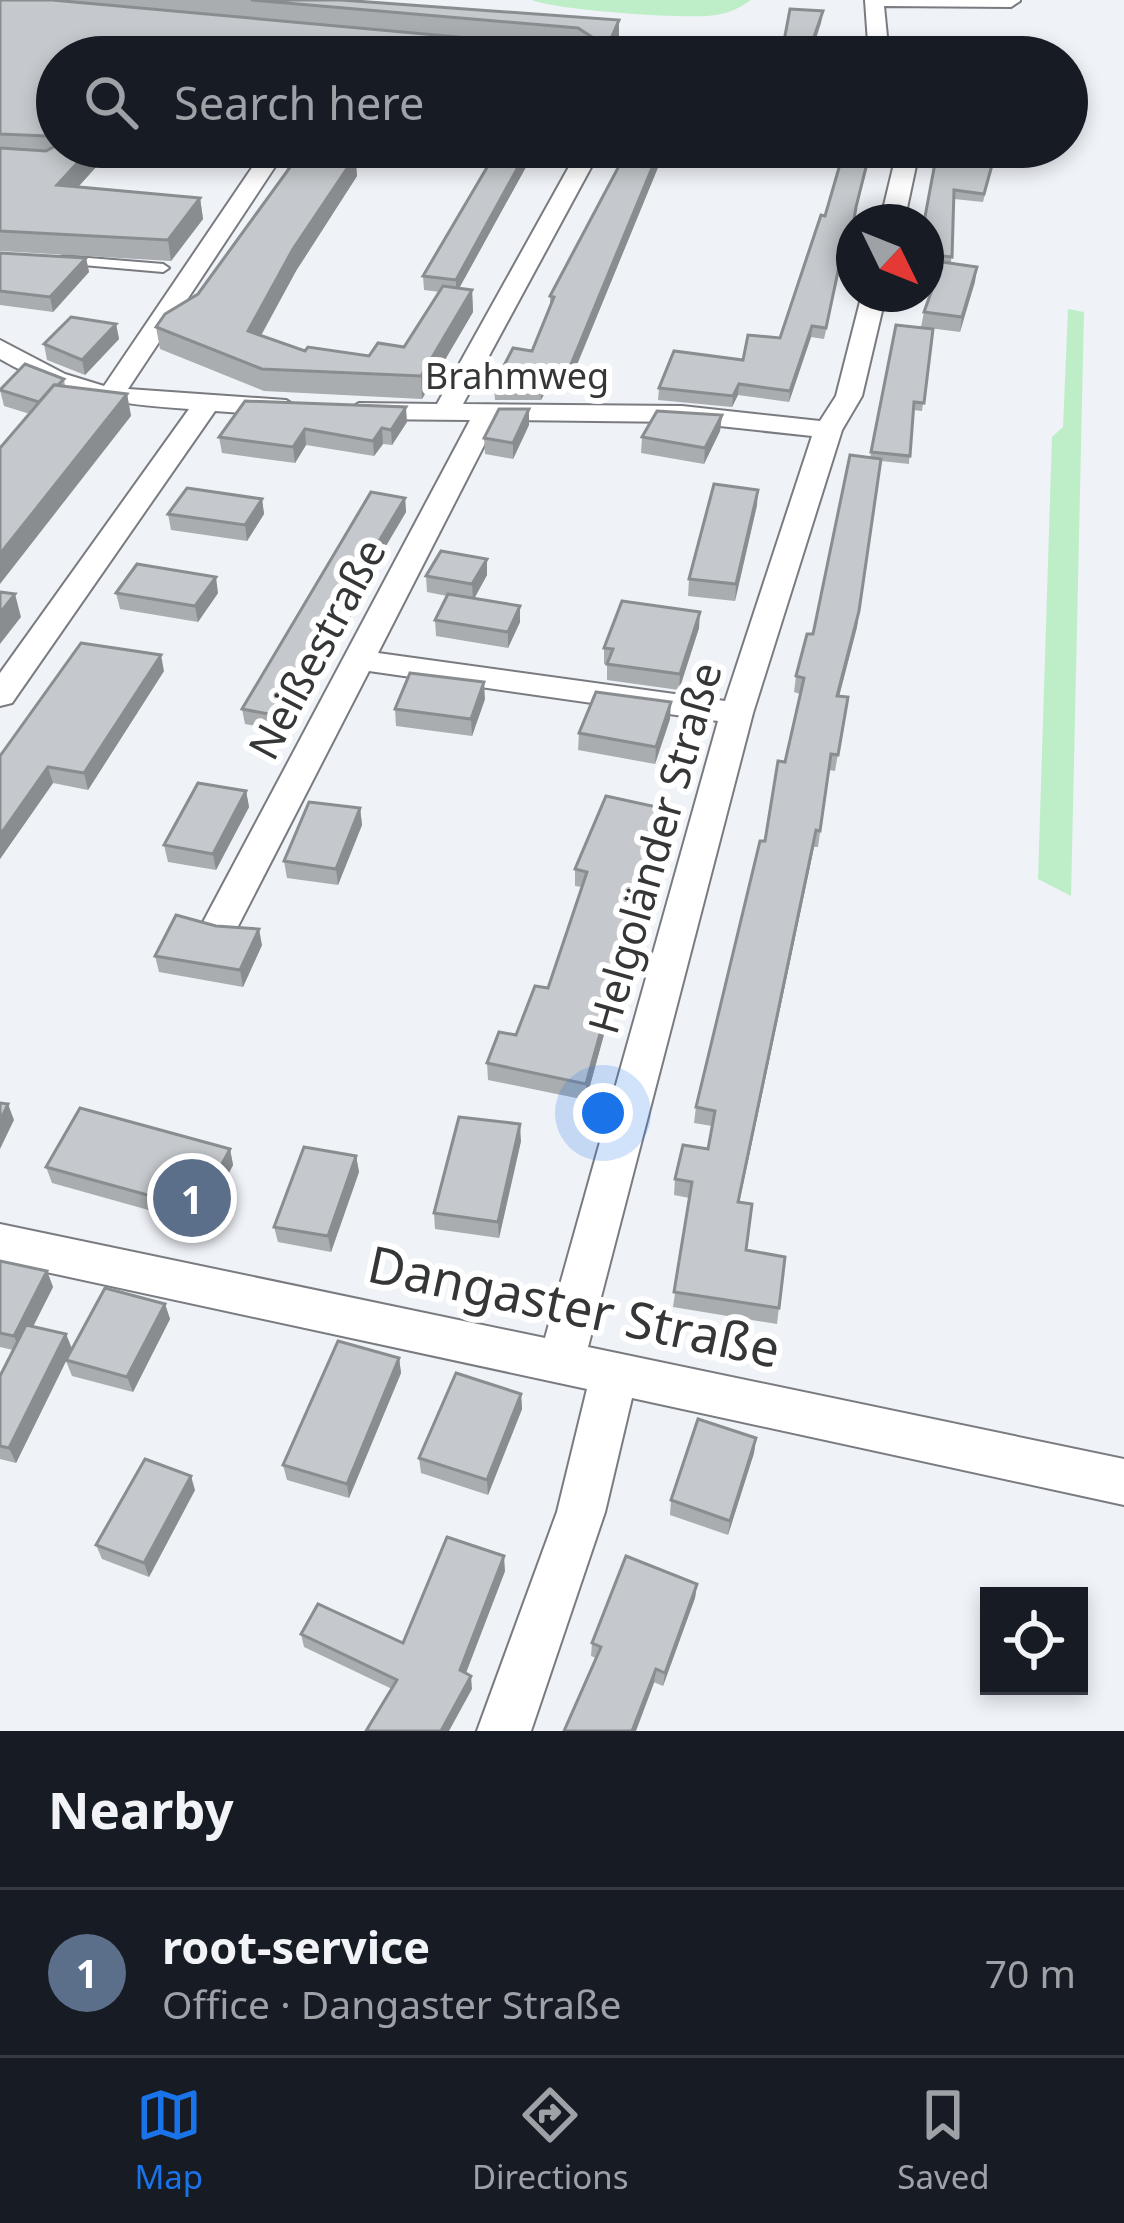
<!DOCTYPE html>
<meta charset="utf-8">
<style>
:root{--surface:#171b24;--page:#242831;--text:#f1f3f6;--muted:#9ea1a6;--line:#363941;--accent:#1a73e8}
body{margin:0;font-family:"Noto Sans",sans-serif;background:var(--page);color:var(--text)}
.controls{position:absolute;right:36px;bottom:36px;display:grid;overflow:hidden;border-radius:0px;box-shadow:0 6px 18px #0003}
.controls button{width:108px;height:108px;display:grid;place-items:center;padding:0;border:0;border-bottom:3px solid var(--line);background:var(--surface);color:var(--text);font:60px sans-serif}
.compass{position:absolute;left:836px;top:204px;width:108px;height:108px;border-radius:50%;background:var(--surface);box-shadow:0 6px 18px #0003;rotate:133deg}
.you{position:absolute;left:603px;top:1113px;width:42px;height:42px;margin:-30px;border:9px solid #fff;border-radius:50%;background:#1a73e8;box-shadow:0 0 0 18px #1a73e833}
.badge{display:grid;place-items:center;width:78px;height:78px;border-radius:50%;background:var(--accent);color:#fff;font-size:39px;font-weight:700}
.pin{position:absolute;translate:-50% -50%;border:6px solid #fff;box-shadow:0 3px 12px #0006}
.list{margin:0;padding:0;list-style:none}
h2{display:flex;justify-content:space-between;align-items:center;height:156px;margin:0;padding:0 48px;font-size:51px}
h2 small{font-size:39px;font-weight:400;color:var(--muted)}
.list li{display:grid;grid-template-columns:78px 1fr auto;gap:36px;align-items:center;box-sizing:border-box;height:168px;padding:0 48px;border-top:3px solid var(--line)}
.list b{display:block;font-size:45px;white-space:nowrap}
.list p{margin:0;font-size:39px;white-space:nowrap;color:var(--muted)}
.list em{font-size:39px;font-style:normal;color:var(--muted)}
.icon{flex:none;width:66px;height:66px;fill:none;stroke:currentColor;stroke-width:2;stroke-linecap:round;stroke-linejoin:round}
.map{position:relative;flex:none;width:1124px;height:1731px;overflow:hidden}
.search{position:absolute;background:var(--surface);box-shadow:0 6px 18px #0003;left:36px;right:36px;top:36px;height:132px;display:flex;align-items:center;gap:30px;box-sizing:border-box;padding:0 42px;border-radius:66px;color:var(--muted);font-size:45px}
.sheet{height:324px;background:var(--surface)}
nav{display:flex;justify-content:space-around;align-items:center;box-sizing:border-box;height:168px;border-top:3px solid var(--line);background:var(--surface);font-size:33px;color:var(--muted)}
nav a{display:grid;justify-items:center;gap:6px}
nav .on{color:var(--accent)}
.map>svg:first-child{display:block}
.green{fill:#bdeec7}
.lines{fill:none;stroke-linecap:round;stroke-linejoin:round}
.service-casing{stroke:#797b80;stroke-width:4}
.minor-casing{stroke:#797b80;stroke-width:4}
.service{fill:#fff;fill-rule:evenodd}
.minor{fill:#fff;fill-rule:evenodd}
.wall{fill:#a9adb0;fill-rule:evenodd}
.shaded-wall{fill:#8a8d90}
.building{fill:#c5c9cd;stroke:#8a8d90;stroke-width:3}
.labels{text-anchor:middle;stroke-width:12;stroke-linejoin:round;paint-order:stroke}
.far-street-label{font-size:36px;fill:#343637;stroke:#fff}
.street-label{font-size:42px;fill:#343637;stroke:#fff}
.near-street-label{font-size:51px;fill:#343637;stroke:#fff}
</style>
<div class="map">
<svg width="1124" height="1731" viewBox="0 0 1124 1731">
<rect width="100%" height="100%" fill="#eff2f7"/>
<!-- green -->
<g class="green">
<path d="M 532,0 L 751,0 C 740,8 729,13 716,15 C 690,20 555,10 532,0 Z"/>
<path d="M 1068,309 L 1084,312 L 1071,896 L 1038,879 L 1052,437 L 1063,427 Z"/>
</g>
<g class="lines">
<defs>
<path id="service" d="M 64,256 L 163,264 L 169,268 L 163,272 L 60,263 L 60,257 Z"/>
<g id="minor">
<path d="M 865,0 L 1020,0 L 1020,1 L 1011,7 L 884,6 L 889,57 L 869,57 Z"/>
<path d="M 266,147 L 288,147 L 128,389 L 286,400 L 299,408 L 286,416 L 215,411 L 12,703 L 0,706 L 0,673 L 189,409 C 114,404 66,397 0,359 L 0,340 L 65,374 L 104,386 Z"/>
<path d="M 580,147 L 602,147 L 463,404 L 682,406 L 820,421 L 836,396 L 862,294 L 886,294 L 862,396 L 842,430 L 753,713 L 588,1347 L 1124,1459 L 1124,1505 L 632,1398 L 605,1512 L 531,1731 L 477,1731 L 557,1512 L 587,1389 L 0,1262 L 0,1224 L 545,1338 L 718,721 L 369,671 L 234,934 L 221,938 L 208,934 L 202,924 L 470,420 L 359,419 L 346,411 L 359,403 L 437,404 ZM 497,420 L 682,422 L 812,436 L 725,701 L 378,653 Z"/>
<path d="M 898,147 L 920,147 L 904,222 L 880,222 Z"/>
</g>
</defs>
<!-- service casing -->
<use href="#service" class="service-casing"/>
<!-- minor casing -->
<use href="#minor" class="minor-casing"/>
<!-- service -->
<use href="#service" class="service"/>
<!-- minor -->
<use href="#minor" class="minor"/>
</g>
<!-- wall -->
<g class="wall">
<path d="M 0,0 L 341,0 L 619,20 L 619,39 L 611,57 L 57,57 L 57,147 L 114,147 L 78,187 L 200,198 L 203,219 L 171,261 L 0,251 ZM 289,22 L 528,42 L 513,42 Z"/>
<path d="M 178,147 L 259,147 L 246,164 L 179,158 Z"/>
<path d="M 285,147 L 367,147 L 356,164 L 357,176 L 296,271 L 261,336 L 305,351 L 369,356 L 404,347 L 440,292 L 424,290 L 423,276 L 537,147 L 459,288 L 472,290 L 473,312 L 422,399 L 264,391 L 160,349 L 156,327 L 198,294 L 287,171 Z"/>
<path d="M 845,147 L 873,147 L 854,218 L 846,273 L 839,273 L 824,339 L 811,337 L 789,402 L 738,395 L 732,407 L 658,400 L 659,388 L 743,360 L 780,338 L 825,216 Z"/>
<path d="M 934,147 L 997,147 L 983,202 L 954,199 L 951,264 L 977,267 L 960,332 L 921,327 L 924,312 L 941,265 L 926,263 L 926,222 L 937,152 L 934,152 Z"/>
<path d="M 659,165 L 567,389 L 548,387 L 541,400 L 495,400 L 494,385 L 532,351 L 550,307 L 550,296 Z"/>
<path d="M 0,253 L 86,258 L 89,272 L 53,312 L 0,305 Z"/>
<path d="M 116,324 L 119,339 L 85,375 L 47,360 L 44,344 Z"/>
<path d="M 896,325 L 933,329 L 922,411 L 913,410 L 909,464 L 881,461 L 857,627 L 839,696 L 848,697 L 835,771 L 829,770 L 818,847 L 814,847 L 739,1203 L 746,1250 L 785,1257 L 777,1324 L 673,1307 L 689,1198 L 674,1195 L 675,1179 L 708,1149 L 712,1126 L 694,1123 L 696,1107 L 785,762 L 800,694 L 794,692 L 796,676 L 813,634 L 870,458 Z"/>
<path d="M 64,379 L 65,386 L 127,394 L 131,416 L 30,414 L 4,406 L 0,390 Z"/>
<path d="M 245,401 L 407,422 L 392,445 L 383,444 L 374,456 L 306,445 L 295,463 L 222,453 L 219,437 Z"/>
<path d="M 722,415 L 720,431 L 704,464 L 641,453 L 642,437 Z"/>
<path d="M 529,425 L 513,459 L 485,454 L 484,438 Z"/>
<path d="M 405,498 L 406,512 L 367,578 L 368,586 L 287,732 L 245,724 L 242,709 Z"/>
<path d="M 262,499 L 264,514 L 247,541 L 171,530 L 168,514 Z"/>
<path d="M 757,505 L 735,601 L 688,596 L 689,579 Z"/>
<path d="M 487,575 L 474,598 L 520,606 L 520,622 L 508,648 L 436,636 L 435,620 L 447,596 L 427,592 L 426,576 Z"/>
<path d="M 116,593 L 218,593 L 198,622 L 120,609 Z"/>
<path d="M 699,628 L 679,690 L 607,680 L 607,665 L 604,664 L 604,648 Z"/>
<path d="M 164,671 L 88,790 L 53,783 L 0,859 L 0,756 Z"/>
<path d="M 485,699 L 472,736 L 396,726 L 395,709 Z"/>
<path d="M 670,719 L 655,764 L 578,750 L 579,733 Z"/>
<path d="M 246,791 L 249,807 L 216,870 L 168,862 L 164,845 Z"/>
<path d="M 360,808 L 362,825 L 338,885 L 287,878 L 284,861 Z"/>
<path d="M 675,811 L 674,827 L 641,900 L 586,1100 L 488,1080 L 487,1063 L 516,1035 L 548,988 L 582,887 L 575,886 L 575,869 Z"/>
<path d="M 262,945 L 243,987 L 159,972 L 155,956 Z"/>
<path d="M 521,1141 L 499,1238 L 435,1229 L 434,1213 Z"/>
<path d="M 230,1149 L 233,1165 L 202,1225 L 52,1183 L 46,1167 Z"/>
<path d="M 356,1156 L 359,1172 L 331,1252 L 278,1242 L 274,1227 Z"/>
<path d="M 0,1261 L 47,1271 L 53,1287 L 33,1327 L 66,1334 L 72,1349 L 165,1304 L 170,1319 L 133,1392 L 72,1376 L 66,1361 L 16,1463 L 0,1459 L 0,1375 L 13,1350 L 0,1347 Z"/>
<path d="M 399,1358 L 401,1373 L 349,1498 L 287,1480 L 283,1465 Z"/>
<path d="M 521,1394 L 522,1409 L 488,1495 L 421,1473 L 419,1458 Z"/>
<path d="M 756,1438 L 754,1453 L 728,1535 L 670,1515 L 671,1500 Z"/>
<path d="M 195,1490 L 149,1577 L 102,1559 L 96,1545 Z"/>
<path d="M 505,1571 L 466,1673 L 472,1689 L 392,1689 L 304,1647 L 301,1634 L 403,1643 Z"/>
<path d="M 697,1584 L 695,1598 L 663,1686 L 591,1656 L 592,1643 Z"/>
</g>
<!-- shaded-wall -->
<g class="shaded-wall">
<path d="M 823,11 L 821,23 L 810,57 L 807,57 Z"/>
<path d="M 619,20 L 619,39 L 611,57 L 603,57 Z"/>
<path d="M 92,147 L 114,147 L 61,206 L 57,185 Z"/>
<path d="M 244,147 L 259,147 L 246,164 Z"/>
<path d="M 353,147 L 367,147 L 356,164 L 357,176 L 296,271 L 251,353 L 248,331 Z"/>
<path d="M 529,147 L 537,147 L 456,294 L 456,280 Z"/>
<path d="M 659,151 L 659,165 L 567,389 L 567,374 Z"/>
<path d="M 200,198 L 203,219 L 171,261 L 168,240 Z"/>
<path d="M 86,258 L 89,272 L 53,312 L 50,297 Z"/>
<path d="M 977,267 L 975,282 L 960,332 L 962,317 Z"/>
<path d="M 472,290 L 473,312 L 422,399 L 421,376 Z"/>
<path d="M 116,324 L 119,339 L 85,375 L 82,360 Z"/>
<path d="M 812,326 L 811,337 L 789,402 L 790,391 Z"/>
<path d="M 548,372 L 548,387 L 541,400 L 541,385 Z"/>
<path d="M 739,384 L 738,395 L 732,407 L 733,396 Z"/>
<path d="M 127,394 L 131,416 L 0,584 L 0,554 Z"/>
<path d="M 406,407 L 407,422 L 392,445 L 391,430 Z"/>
<path d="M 529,409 L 529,425 L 513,459 L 513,443 Z"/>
<path d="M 722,415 L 720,431 L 704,464 L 705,448 Z"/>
<path d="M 382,428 L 383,444 L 374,456 L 373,441 Z"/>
<path d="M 305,429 L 306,445 L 295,463 L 293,447 Z"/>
<path d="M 758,490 L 757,505 L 735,601 L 736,584 Z"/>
<path d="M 405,498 L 406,512 L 367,578 L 368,586 L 287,732 L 285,717 L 361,571 Z"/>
<path d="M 262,499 L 264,514 L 247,541 L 245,525 Z"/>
<path d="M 487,559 L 487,575 L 473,601 L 472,584 Z"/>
<path d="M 216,577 L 218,593 L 198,622 L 195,606 Z"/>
<path d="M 15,594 L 21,617 L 0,644 L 0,613 Z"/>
<path d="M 520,606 L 520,622 L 508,648 L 508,632 Z"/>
<path d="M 859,611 L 857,627 L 835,712 L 837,696 Z"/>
<path d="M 700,612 L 699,628 L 679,690 L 680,674 Z"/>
<path d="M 161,655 L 164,671 L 88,790 L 84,773 Z"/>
<path d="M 484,682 L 485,699 L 472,736 L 471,719 Z"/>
<path d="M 671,702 L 670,719 L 655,764 L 656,747 Z"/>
<path d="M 48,767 L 53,783 L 0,859 L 0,835 Z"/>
<path d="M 246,791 L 249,807 L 216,870 L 213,854 Z"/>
<path d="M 360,808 L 362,825 L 338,885 L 336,869 Z"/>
<path d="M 675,811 L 674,827 L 641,900 L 586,1100 L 586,1084 L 642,884 Z"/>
<path d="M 816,830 L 814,847 L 736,1218 L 738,1202 Z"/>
<path d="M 259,929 L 262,945 L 243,987 L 240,970 Z"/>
<path d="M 8,1104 L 14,1120 L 0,1149 L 0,1121 Z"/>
<path d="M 520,1124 L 521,1141 L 499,1238 L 498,1222 Z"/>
<path d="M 230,1149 L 233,1165 L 202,1225 L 198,1209 Z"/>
<path d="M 356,1156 L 359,1172 L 331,1252 L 328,1236 Z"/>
<path d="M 47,1271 L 53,1287 L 20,1352 L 14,1336 Z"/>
<path d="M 165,1304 L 170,1319 L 133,1392 L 127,1377 Z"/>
<path d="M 66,1334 L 72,1349 L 16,1463 L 9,1448 Z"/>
<path d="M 399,1358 L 401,1373 L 349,1498 L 347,1484 Z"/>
<path d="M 521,1394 L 522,1409 L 488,1495 L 487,1480 Z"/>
<path d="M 756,1438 L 754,1453 L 728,1535 L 730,1521 Z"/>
<path d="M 191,1476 L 195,1490 L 149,1577 L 144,1563 Z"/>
<path d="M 504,1556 L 505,1571 L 462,1683 L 460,1670 Z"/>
<path d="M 697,1584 L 695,1598 L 663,1686 L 665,1673 Z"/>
<path d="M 656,1669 L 654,1683 L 636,1731 L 632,1731 Z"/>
<path d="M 471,1676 L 472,1689 L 449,1731 L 441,1731 Z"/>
</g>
<!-- building -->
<g class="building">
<path d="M 0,0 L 52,0 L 513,42 L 587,42 L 592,37 L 578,28 L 251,0 L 341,0 L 619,20 L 603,57 L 558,57 L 414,46 L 406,57 L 57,57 L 57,145 L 47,136 L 0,134 Z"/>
<path d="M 790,9 L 823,11 L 807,57 L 781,57 Z"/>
<path d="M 57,145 L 57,147 L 92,147 L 57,185 L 200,198 L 168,240 L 0,231 L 0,148 L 46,151 Z"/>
<path d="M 288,147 L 353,147 L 348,155 L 356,155 L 293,249 L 248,331 L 305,351 L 308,347 L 369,356 L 378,343 L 404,347 L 443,286 L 472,290 L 421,376 L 262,369 L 156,327 L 165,314 L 198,294 L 291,166 L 286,166 L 299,148 Z"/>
<path d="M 499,147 L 529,147 L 456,280 L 423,276 Z"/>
<path d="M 845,147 L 871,147 L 856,207 L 847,263 L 840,262 L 826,328 L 812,326 L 790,391 L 739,384 L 733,396 L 659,388 L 674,351 L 743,360 L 748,335 L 780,338 L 821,215 L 825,216 Z"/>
<path d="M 938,147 L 997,147 L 984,194 L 954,190 L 952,257 L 926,254 L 926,222 L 924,222 Z"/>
<path d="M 628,149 L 659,151 L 567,374 L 548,372 L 541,385 L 494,385 L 513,348 L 532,351 L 554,297 L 550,296 Z"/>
<path d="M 0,253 L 86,258 L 50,297 L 0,291 Z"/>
<path d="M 942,262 L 977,267 L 962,317 L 924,312 Z"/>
<path d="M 71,317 L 116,324 L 82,360 L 44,344 Z"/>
<path d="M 896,325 L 933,329 L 924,403 L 914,402 L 910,456 L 871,452 Z"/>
<path d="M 25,364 L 64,379 L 58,385 L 54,385 L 39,402 L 0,390 Z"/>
<path d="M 54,385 L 127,394 L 0,554 L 0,448 Z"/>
<path d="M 245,401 L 406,407 L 391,430 L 382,428 L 373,441 L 305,429 L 293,447 L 219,437 Z"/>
<path d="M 499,409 L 529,409 L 513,443 L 484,438 Z"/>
<path d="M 657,411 L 722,415 L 705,448 L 642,437 Z"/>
<path d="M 850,455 L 881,459 L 859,611 L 837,696 L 848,697 L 838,755 L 831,754 L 820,831 L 816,830 L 738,1202 L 752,1204 L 746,1250 L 785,1257 L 779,1308 L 674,1292 L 692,1182 L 675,1179 L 683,1145 L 708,1149 L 715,1111 L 696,1107 L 760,841 L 765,841 L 778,761 L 785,762 L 804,678 L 796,676 L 807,634 L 813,634 Z"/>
<path d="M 714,484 L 758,490 L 736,584 L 689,579 Z"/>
<path d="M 187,488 L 262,499 L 245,525 L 168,514 Z"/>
<path d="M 371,492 L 405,498 L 361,571 L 367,571 L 285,717 L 242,709 Z"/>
<path d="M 441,551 L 487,559 L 472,584 L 426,576 Z"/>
<path d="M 137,564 L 216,577 L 195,606 L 116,593 Z"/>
<path d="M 0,592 L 15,594 L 0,613 Z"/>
<path d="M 448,594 L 520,606 L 508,632 L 435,620 Z"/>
<path d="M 622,601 L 700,612 L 680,674 L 607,664 L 613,649 L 604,648 Z"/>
<path d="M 81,643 L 161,655 L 84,773 L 48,767 L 0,835 L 0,756 Z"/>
<path d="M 410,673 L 484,682 L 471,719 L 395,709 Z"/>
<path d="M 596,692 L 671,702 L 656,747 L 579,733 Z"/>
<path d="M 198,783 L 246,791 L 213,854 L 164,845 Z"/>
<path d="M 606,796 L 675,811 L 642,884 L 586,1084 L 487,1063 L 499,1032 L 516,1035 L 535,986 L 548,988 L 587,872 L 575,869 Z"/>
<path d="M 309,802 L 360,808 L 336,869 L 284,861 Z"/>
<path d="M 176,915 L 216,926 L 259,929 L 240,970 L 155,956 Z"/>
<path d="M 0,1103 L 8,1104 L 0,1121 Z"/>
<path d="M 80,1108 L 230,1149 L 198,1209 L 46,1167 Z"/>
<path d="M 459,1117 L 520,1124 L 498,1222 L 434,1213 Z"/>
<path d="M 304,1147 L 356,1156 L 328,1236 L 274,1227 Z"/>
<path d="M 0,1261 L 47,1271 L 14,1336 L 0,1333 Z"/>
<path d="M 105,1288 L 165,1304 L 127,1377 L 66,1360 Z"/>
<path d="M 26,1325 L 66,1334 L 9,1448 L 0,1446 L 0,1376 Z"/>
<path d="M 338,1341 L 399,1358 L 347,1484 L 283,1465 Z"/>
<path d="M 456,1373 L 521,1394 L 487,1480 L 419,1458 Z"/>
<path d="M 698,1419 L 756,1438 L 730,1521 L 671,1500 Z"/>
<path d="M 145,1459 L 191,1476 L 144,1563 L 96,1545 Z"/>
<path d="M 447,1537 L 504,1556 L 460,1670 L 471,1676 L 441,1731 L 366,1731 L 397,1680 L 301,1634 L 318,1604 L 403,1643 Z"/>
<path d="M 626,1556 L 697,1584 L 665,1673 L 656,1669 L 632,1731 L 564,1731 L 601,1647 L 592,1643 Z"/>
</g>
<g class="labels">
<!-- far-street labels -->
<g class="far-street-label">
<text x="517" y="389">Brahmweg</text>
</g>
<!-- street labels -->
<g class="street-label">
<text transform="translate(317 649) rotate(-62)" y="15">Neißestraße</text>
<text transform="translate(655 848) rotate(-74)" y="15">Helgoländer Straße</text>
</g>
<!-- near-street labels -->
<g class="near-street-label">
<text transform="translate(574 1307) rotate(12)" y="18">Dangaster Straße</text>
</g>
</g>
</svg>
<div class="controls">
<button><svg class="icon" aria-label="locate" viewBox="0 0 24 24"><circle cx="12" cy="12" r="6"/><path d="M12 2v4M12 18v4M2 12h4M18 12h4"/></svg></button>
</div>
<svg class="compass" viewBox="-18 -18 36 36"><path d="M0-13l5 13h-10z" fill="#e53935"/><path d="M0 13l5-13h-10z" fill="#9ea1a6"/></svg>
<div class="you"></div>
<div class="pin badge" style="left:192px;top:1198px;background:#5c6f8a">1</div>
<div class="search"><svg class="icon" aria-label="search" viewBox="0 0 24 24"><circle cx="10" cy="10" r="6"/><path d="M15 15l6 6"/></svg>Search here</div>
</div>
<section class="sheet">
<h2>Nearby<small></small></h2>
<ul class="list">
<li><span class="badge" style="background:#5c6f8a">1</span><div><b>root-service</b><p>Office · Dangaster Straße</p></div><em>70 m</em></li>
</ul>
</section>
<nav>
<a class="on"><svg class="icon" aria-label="map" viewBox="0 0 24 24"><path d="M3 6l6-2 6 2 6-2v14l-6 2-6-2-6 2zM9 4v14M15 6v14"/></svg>Map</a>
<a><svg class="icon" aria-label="directions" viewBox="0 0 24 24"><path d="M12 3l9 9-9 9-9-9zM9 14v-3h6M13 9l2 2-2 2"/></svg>Directions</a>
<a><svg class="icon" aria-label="saved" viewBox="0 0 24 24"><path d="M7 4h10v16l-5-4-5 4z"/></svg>Saved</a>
</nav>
